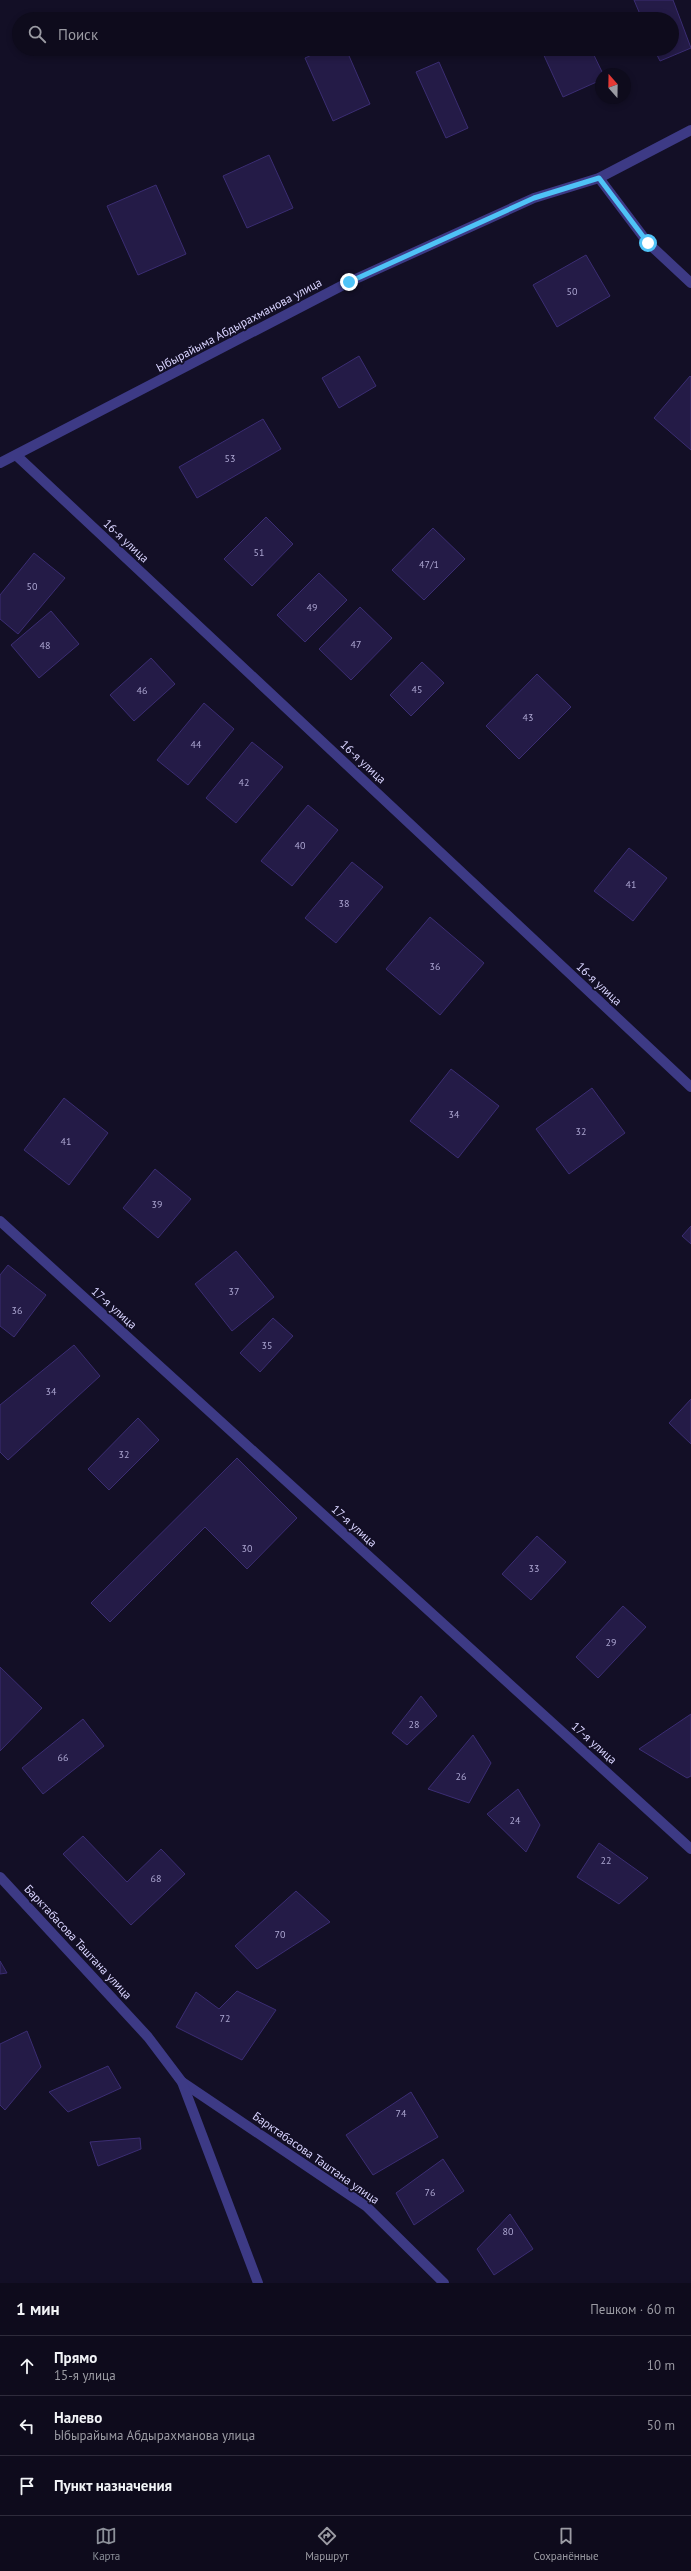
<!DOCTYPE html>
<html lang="ru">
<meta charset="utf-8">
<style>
:root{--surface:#0e0b1c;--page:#171425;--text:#f1f3f6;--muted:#9b9ba3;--line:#2e2b3b;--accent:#8c9099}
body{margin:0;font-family:"PT Sans",sans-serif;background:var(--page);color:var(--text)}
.compass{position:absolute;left:595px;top:68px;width:36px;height:36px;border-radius:50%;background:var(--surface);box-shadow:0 2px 6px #0003;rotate:340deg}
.stop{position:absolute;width:12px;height:12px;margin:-9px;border:3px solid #4fc3f7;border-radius:50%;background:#fff}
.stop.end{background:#4fc3f7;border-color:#fff;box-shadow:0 1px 4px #0008}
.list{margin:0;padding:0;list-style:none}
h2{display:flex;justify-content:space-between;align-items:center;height:52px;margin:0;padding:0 16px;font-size:17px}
h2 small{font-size:13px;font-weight:400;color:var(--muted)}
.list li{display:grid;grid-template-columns:26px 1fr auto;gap:12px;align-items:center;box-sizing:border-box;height:60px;padding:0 16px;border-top:1px solid var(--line)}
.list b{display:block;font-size:15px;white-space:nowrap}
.list p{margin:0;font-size:13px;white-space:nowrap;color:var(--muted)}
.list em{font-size:13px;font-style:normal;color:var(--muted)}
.icon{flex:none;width:22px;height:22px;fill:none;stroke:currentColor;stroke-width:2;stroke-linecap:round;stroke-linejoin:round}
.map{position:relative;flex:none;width:691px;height:2283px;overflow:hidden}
.search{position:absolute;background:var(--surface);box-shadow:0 2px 6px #0003;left:12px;right:12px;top:12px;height:44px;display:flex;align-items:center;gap:10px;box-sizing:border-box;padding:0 14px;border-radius:22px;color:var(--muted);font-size:15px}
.sheet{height:232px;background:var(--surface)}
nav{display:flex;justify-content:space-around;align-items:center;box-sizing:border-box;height:56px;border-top:1px solid var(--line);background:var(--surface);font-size:11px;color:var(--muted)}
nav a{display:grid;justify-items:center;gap:2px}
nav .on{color:var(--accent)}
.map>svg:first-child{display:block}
.building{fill:#241b47;stroke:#3b2d73}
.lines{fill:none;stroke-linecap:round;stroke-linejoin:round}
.service{stroke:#3d3a85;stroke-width:10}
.minor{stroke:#3d3a85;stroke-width:10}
.tertiary{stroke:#3d3a85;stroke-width:10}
.route{stroke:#4fc3f7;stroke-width:5}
.labels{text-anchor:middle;stroke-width:4;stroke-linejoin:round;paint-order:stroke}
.number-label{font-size:10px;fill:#aca6d1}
.street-label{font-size:12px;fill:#d9d4ff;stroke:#130f26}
</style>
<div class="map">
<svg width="691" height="2283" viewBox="0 0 691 2283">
<rect width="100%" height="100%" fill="#130f26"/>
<!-- building -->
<g class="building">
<path d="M 634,0 L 673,0 L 691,48 L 660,61 L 654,49 L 672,49 L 672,19 L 642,19 Z"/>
<path d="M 325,49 L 346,49 L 370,104 L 333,121 L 305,58 Z"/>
<path d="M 541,49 L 591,49 L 603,74 L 601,80 L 563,97 Z"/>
<path d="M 439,62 L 468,128 L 446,138 L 416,72 Z"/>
<path d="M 269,155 L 293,208 L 247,228 L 223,176 Z"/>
<path d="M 156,185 L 186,254 L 138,275 L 107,206 Z"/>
<path d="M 586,255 L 610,296 L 557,327 L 533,285 Z"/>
<path d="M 359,356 L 376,386 L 339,408 L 322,378 Z"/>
<path d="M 690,376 L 691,377 L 691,450 L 654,418 Z"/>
<path d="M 263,419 L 281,449 L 197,498 L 179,467 Z"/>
<path d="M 266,517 L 293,544 L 252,586 L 224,559 Z"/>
<path d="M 433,528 L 465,559 L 424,600 L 392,570 Z"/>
<path d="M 34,553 L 65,578 L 18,634 L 0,619 L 0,595 Z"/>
<path d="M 319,573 L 347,600 L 305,642 L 277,615 Z"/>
<path d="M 360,607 L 392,638 L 351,680 L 319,649 Z"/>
<path d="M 51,611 L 79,644 L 39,678 L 11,645 Z"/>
<path d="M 151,658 L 175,684 L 134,721 L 110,695 Z"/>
<path d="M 422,662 L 444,683 L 411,716 L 390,695 Z"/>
<path d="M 537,674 L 571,707 L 519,759 L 486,726 Z"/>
<path d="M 204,703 L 234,729 L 188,785 L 157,760 Z"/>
<path d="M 252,742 L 283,767 L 236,823 L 206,798 Z"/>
<path d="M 308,805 L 338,830 L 292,886 L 261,861 Z"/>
<path d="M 629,848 L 667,878 L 633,921 L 594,891 Z"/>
<path d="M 352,862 L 383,887 L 336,943 L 305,918 Z"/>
<path d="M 430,917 L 484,963 L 440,1015 L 386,969 Z"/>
<path d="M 451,1069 L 499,1106 L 458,1158 L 410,1121 Z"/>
<path d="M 592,1088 L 625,1133 L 569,1174 L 536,1129 Z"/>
<path d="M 64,1098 L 108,1133 L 69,1185 L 24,1150 Z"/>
<path d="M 155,1169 L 191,1199 L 158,1238 L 123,1208 Z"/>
<path d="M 691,1226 L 691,1244 L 682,1236 Z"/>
<path d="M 236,1251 L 274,1297 L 232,1331 L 195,1284 Z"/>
<path d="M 8,1265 L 46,1295 L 14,1337 L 0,1326 L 0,1275 Z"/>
<path d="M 273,1318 L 293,1336 L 260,1372 L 240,1353 Z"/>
<path d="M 74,1345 L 100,1376 L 8,1460 L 0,1452 L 0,1405 Z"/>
<path d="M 691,1399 L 691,1444 L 669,1423 Z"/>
<path d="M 138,1418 L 159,1440 L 109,1490 L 88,1469 Z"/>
<path d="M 237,1458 L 297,1518 L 247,1569 L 205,1527 L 110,1622 L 91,1603 Z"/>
<path d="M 537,1536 L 566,1562 L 531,1600 L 502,1574 Z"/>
<path d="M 623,1606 L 646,1627 L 598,1678 L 576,1657 Z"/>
<path d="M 0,1667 L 42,1708 L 0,1751 Z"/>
<path d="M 421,1696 L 437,1716 L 407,1745 L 392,1733 Z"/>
<path d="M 691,1714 L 691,1776 L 687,1778 L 639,1749 Z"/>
<path d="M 83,1719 L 104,1746 L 43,1794 L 22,1768 Z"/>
<path d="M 473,1735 L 491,1763 L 469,1803 L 428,1789 Z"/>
<path d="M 518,1789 L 540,1825 L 526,1852 L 487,1814 Z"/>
<path d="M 83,1836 L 127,1882 L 161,1849 L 185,1874 L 131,1925 L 63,1854 Z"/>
<path d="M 599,1843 L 648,1878 L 619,1904 L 577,1877 Z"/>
<path d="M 296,1891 L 330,1922 L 257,1969 L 235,1946 Z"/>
<path d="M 0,1961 L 7,1973 L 0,1974 Z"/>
<path d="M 237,1991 L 276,2010 L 242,2060 L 176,2027 L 196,1992 L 219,2009 Z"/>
<path d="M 27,2031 L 41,2067 L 5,2110 L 0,2105 L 0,2044 Z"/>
<path d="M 108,2066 L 121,2088 L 68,2112 L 49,2092 Z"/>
<path d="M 411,2092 L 438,2137 L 373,2175 L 346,2135 Z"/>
<path d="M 140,2138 L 141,2149 L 98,2166 L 90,2142 Z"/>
<path d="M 443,2159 L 464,2191 L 414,2225 L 396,2193 Z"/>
<path d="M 510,2214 L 533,2249 L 494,2275 L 477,2249 Z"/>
</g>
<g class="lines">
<!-- service -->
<path class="service" d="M 182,2082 L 366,2206 L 444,2283"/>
<!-- minor -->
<g class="minor">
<path d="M 599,178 L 648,243 L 691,283"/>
<path d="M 17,456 L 691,1087"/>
<path d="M 0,1221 L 691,1849"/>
<path d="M 0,1877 L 148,2037 L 182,2082 L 258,2283"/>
</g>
<!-- tertiary -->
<path class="tertiary" d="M 0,463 L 349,282 L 534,198 L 599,178 L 691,130"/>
</g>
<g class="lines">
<!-- route -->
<path class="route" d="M 349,282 L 534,198 L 599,178 L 648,243"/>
</g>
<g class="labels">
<!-- number labels -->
<g class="number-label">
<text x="572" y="295">50</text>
<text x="230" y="462">53</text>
<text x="259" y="556">51</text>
<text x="429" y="568">47/1</text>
<text x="32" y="590">50</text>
<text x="312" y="611">49</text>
<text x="356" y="648">47</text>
<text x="45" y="649">48</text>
<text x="417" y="693">45</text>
<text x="142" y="694">46</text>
<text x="528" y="721">43</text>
<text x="196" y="748">44</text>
<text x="244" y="786">42</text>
<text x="300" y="849">40</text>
<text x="631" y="888">41</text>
<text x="344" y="907">38</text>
<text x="435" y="970">36</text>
<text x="454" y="1118">34</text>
<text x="581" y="1135">32</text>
<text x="66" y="1145">41</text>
<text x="157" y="1208">39</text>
<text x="234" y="1295">37</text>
<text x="17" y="1314">36</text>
<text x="267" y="1349">35</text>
<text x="51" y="1395">34</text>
<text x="124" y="1458">32</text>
<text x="247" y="1552">30</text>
<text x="534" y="1572">33</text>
<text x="611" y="1646">29</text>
<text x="414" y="1728">28</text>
<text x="63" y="1761">66</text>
<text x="461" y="1780">26</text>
<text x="515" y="1824">24</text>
<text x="606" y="1864">22</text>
<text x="156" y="1882">68</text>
<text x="280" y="1938">70</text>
<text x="225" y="2022">72</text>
<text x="401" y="2117">74</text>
<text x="430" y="2196">76</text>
<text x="508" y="2235">80</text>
</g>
<!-- street labels -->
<g class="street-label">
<text transform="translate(239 325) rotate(-28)" y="4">Ыбырайыма Абдырахманова улица</text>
<text transform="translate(126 541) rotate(43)" y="4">16-я улица</text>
<text transform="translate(363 762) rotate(43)" y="4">16-я улица</text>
<text transform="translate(599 984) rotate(43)" y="4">16-я улица</text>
<text transform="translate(114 1308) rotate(42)" y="4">17-я улица</text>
<text transform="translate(354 1526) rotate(42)" y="4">17-я улица</text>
<text transform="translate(594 1743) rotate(42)" y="4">17-я улица</text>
<text transform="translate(78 1942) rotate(47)" y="4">Барктабасова Таштана улица</text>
<text transform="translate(316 2158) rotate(35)" y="4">Барктабасова Таштана улица</text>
</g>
</g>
</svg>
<svg class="compass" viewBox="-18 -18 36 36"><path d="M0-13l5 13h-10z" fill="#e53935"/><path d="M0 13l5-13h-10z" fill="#9b9ba3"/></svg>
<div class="stop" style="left:648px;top:243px"></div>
<div class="stop end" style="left:349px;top:282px"></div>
<div class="search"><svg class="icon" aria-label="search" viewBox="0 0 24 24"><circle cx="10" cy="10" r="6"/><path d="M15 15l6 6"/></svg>Поиск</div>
</div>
<section class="sheet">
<h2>1 мин<small>Пешком · 60 m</small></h2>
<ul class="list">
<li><svg class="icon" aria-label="ahead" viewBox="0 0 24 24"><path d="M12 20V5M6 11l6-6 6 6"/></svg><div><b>Прямо</b><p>15-я улица</p></div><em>10 m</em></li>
<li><svg class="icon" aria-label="left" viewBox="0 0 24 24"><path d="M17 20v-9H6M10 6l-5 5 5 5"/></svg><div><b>Налево</b><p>Ыбырайыма Абдырахманова улица</p></div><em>50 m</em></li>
<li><svg class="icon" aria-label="arrive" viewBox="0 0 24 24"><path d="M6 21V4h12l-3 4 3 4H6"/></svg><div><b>Пункт назначения</b></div></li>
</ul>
</section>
<nav>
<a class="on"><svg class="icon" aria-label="map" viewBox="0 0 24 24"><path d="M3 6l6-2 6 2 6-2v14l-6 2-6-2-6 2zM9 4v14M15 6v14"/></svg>Карта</a>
<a><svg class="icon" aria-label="directions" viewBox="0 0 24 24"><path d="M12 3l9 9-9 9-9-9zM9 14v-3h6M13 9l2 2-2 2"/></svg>Маршрут</a>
<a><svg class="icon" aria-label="saved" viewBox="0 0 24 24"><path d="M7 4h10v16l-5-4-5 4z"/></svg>Сохранённые</a>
</nav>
